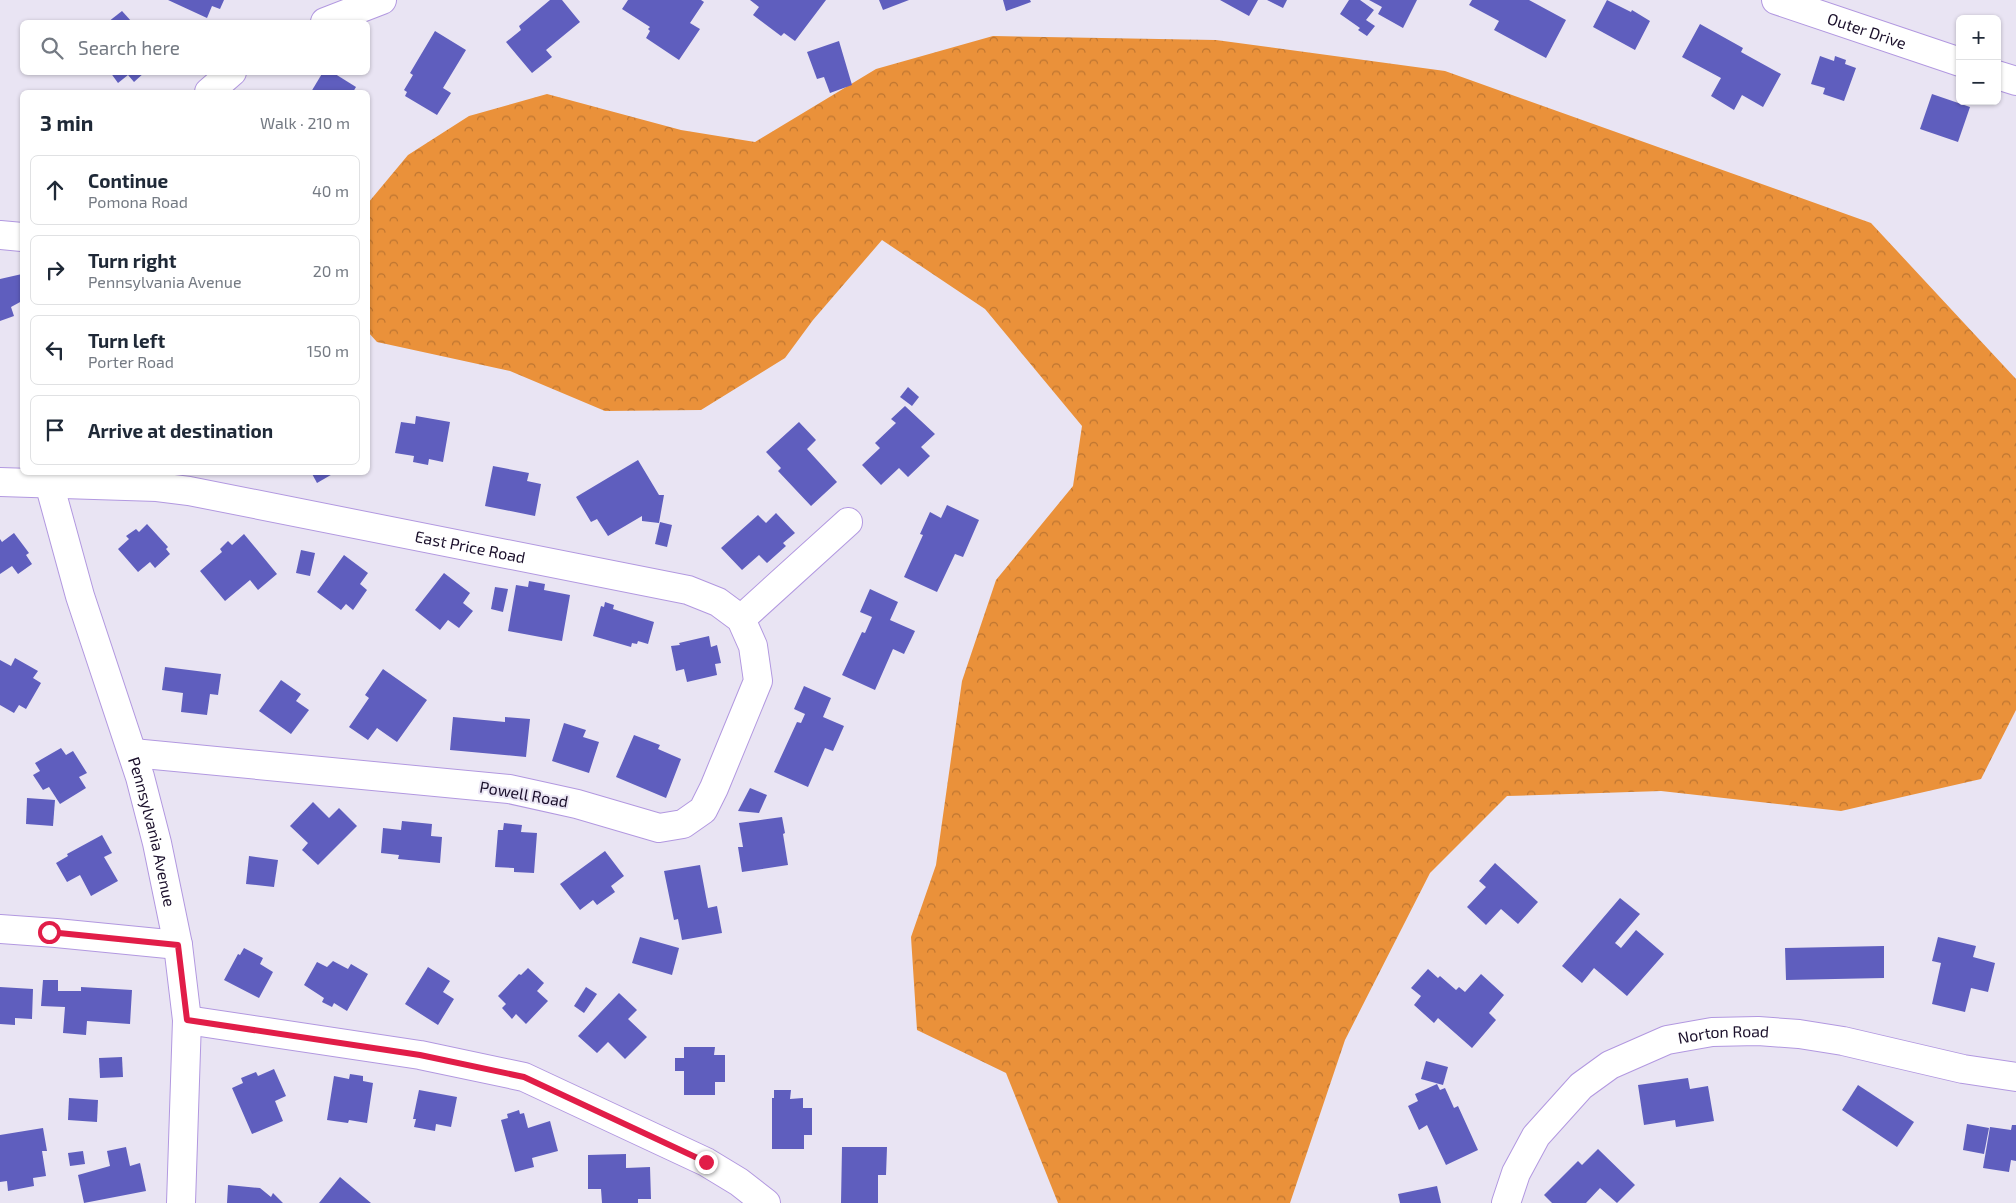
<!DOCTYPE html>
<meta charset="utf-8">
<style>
:root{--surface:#fff;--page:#f2f2f3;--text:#1f2937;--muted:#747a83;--line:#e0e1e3}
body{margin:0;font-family:"Exo 2",sans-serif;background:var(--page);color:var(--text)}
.controls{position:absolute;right:15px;top:15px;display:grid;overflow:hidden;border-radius:8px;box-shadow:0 1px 4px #0004}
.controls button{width:45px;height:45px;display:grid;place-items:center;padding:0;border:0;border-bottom:1px solid var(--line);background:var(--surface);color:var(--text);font:25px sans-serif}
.stop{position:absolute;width:15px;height:15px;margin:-11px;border:4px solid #e11d48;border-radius:50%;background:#fff}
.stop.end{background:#e11d48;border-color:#fff;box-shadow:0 1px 5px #0008}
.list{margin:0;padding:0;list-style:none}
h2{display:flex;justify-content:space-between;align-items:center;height:65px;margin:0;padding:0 20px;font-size:21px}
h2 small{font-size:16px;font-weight:400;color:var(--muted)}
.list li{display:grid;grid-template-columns:32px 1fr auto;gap:15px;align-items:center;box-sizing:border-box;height:70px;margin:0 10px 10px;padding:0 10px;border:1px solid var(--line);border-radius:8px}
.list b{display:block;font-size:19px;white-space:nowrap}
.list p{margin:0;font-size:16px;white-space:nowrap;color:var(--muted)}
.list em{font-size:16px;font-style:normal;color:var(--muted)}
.icon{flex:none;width:28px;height:28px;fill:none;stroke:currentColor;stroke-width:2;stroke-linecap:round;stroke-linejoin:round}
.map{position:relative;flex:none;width:2016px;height:1203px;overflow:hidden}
.search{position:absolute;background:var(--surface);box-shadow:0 1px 4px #0004;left:20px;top:20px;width:350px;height:55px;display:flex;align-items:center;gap:12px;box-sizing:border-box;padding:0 18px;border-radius:8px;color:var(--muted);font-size:19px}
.panel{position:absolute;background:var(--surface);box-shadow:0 1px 4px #0004;left:20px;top:90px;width:350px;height:385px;border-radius:8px}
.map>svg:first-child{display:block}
.forest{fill:url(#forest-crowns)}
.building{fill:#5f5ebe}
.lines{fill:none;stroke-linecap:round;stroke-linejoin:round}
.minor-casing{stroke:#b298e0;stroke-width:30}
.minor{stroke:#fff;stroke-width:28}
.route{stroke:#e11d48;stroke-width:6}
.labels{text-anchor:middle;stroke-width:4;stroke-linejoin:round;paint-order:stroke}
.street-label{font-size:16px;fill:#1b102b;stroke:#e9e4f3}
</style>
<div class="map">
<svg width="2016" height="1203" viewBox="0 0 2016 1203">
<defs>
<pattern id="forest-crowns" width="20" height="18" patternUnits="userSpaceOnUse" patternTransform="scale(1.25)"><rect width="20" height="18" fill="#ea913a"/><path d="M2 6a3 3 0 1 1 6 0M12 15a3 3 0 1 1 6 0" fill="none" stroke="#bd7531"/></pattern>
</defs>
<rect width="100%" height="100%" fill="#e9e4f3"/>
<!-- forest -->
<path class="forest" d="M 993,36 L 1216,40 L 1445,71 L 1871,223 L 2016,379 L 2016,710 L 1981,779 L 1841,811 L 1661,791 L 1507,796 L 1430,873 L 1345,1040 L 1290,1203 L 1058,1203 L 1006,1073 L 917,1030 L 911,937 L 936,865 L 962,681 L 996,580 L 1073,486 L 1082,426 L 985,309 L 882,240 L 813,320 L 785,358 L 701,410 L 605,411 L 510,371 L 377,342 L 368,332 L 368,203 L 408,155 L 469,116 L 547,94 L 681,130 L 755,142 L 876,69 Z"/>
<!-- building -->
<g class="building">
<path d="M 168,0 L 224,0 L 220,9 L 212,6 L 207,18 Z"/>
<path d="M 550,0 L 562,0 L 580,22 L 546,50 L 552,57 L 532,73 L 506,42 L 521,30 L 519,26 Z"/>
<path d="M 628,0 L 701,0 L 704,2 L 690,23 L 700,29 L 679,60 L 646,38 L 650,31 L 648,29 L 650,27 L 622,9 Z"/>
<path d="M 750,0 L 826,0 L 795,41 L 784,33 L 781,36 L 753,15 L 759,7 Z"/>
<path d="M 879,0 L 909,0 L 883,10 Z"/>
<path d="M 1003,0 L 1030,0 L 1031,2 L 1006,11 Z"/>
<path d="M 1220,0 L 1258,0 L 1249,16 Z"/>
<path d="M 1267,0 L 1287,0 L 1283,8 Z"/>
<path d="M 1349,0 L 1360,0 L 1374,10 L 1366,20 L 1375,26 L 1367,36 L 1358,30 L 1360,28 L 1340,14 Z"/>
<path d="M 1369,0 L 1417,0 L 1403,28 L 1378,14 L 1382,7 Z"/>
<path d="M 1472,0 L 1529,0 L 1566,20 L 1546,58 L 1494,30 L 1499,21 L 1469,5 Z"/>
<path d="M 1607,0 L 1631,12 L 1632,10 L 1650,21 L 1635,50 L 1593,27 Z"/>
<path d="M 122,11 L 132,22 L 108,22 Z"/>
<path d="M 1700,24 L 1743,48 L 1741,52 L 1781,74 L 1763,107 L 1742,95 L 1734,110 L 1711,96 L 1721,78 L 1682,57 Z"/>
<path d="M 435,31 L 466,50 L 443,88 L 451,93 L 437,115 L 405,96 L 407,92 L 404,90 L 413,75 L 410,73 Z"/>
<path d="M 839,41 L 852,85 L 830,93 L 824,77 L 817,79 L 807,52 Z"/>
<path d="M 1820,56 L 1834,61 L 1835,56 L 1846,60 L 1845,64 L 1856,68 L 1844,101 L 1823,94 L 1825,88 L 1811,84 Z"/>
<path d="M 110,72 L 145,72 L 134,82 L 128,75 L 118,83 Z"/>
<path d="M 323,72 L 332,72 L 356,87 L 353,92 L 311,92 Z"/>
<path d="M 1932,94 L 1970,107 L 1958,142 L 1920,129 Z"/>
<path d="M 22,274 L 22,301 L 11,307 L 14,316 L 0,321 L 0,279 Z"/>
<path d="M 908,387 L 919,397 L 912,406 L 900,397 Z"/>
<path d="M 905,406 L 935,434 L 921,447 L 930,456 L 908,477 L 899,468 L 881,485 L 862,465 L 880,448 L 875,443 L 896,423 L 891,419 Z"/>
<path d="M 416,416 L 450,422 L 443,462 L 429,459 L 428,465 L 413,462 L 414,456 L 395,453 L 401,422 L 415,424 Z"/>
<path d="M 799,422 L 816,440 L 807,449 L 837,482 L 811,506 L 778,471 L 781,468 L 766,452 Z"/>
<path d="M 638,460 L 659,495 L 664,495 L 659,523 L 642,521 L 642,516 L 608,536 L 597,519 L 591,522 L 576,497 Z"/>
<path d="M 493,466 L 529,473 L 527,481 L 541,484 L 535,516 L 485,506 Z"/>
<path d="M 311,472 L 336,472 L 317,483 Z"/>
<path d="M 947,505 L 979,520 L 963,557 L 955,554 L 937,592 L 904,577 L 923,535 L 920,534 L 930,512 L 941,518 Z"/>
<path d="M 776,513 L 795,533 L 783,543 L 786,546 L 767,563 L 759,555 L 742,570 L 721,548 L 758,515 L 766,523 Z"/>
<path d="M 660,522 L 672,525 L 667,547 L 655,544 Z"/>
<path d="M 147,524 L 168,547 L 166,549 L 170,554 L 155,568 L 150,562 L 138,572 L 118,549 L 129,539 L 126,536 L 136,529 L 139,532 Z"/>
<path d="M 14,533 L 29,553 L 26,555 L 32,564 L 18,574 L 12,566 L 0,574 L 0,539 L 2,542 Z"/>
<path d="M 244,534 L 277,574 L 258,590 L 250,580 L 225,601 L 200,571 L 222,552 L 220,549 L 228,541 L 232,545 Z"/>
<path d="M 301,550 L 315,553 L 310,576 L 296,573 Z"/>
<path d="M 344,555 L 368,573 L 360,584 L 367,590 L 353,610 L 346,604 L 341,610 L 317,592 Z"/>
<path d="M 444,573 L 470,593 L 463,603 L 473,611 L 459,628 L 448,620 L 440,630 L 415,610 Z"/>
<path d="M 529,581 L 545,584 L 544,590 L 570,595 L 562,641 L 508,631 L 516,585 L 528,587 Z"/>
<path d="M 495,587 L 508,589 L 503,612 L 491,609 Z"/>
<path d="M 870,589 L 898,602 L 890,620 L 915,631 L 904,654 L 893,649 L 875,690 L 842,675 L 862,632 L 865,633 L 872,617 L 860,612 Z"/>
<path d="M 605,602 L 614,605 L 613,609 L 654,622 L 648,644 L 638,641 L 637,644 L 632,643 L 631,647 L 593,636 L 601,606 L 604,607 Z"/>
<path d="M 709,636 L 711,647 L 717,645 L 721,663 L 715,664 L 717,675 L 687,682 L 684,669 L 676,671 L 671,646 L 680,645 L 679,643 Z"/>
<path d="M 15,658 L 38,671 L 33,678 L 41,683 L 26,709 L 19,705 L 14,713 L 0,705 L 0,660 L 11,666 Z"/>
<path d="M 165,667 L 221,674 L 218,695 L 210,694 L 207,715 L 181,712 L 183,693 L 162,690 Z"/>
<path d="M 383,669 L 427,700 L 397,742 L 377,728 L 368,740 L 349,727 L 369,698 L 365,695 Z"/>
<path d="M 281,680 L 301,694 L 296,701 L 309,710 L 291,734 L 259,711 Z"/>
<path d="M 804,686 L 831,698 L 823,717 L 844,726 L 833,751 L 825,748 L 808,787 L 774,772 L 797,722 L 801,723 L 805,714 L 794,709 Z"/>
<path d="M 453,717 L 505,722 L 505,717 L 530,719 L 526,757 L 450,750 Z"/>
<path d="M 564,723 L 586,730 L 583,737 L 599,742 L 589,773 L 552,761 Z"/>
<path d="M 634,735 L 660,745 L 658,749 L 681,759 L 666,798 L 616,777 Z"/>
<path d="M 61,748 L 66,755 L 73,751 L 87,773 L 79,777 L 86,788 L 60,804 L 49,787 L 43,790 L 33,775 L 40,771 L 35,763 Z"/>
<path d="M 750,788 L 767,795 L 759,813 L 738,811 Z"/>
<path d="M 27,798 L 55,800 L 53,826 L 26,824 Z"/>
<path d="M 313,802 L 329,818 L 339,808 L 357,826 L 318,865 L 302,850 L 308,843 L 290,826 Z"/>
<path d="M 782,817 L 785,833 L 783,834 L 788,865 L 742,872 L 738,847 L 743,847 L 739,823 Z"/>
<path d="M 402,821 L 432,824 L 431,836 L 442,837 L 440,863 L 398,859 L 399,855 L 381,853 L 383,828 L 401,830 Z"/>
<path d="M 504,823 L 522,825 L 521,832 L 537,833 L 534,873 L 514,872 L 514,868 L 495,867 L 498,830 L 503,830 Z"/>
<path d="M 102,835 L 112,853 L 104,857 L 118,881 L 91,896 L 80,875 L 67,882 L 56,863 L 68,856 L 67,854 Z"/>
<path d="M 605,851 L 624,876 L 611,886 L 615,892 L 597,905 L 593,900 L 580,910 L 560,884 Z"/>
<path d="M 249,856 L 278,860 L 274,887 L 246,884 Z"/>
<path d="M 1495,863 L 1538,902 L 1518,924 L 1501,909 L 1486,925 L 1467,907 L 1486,887 L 1479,881 Z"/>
<path d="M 700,865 L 708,908 L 717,906 L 722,933 L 682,940 L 678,919 L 674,920 L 664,871 Z"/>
<path d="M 1620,898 L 1640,914 L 1615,943 L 1621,948 L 1636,930 L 1664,954 L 1627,996 L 1594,968 L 1582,983 L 1562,966 Z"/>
<path d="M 640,937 L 679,948 L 672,975 L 632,963 Z"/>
<path d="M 1938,937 L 1976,946 L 1973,957 L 1995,963 L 1988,992 L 1971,988 L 1965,1012 L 1932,1004 L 1941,963 L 1932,961 Z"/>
<path d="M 1884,946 L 1884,978 L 1786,980 L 1785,948 Z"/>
<path d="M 244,948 L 263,958 L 260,964 L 273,972 L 259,998 L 224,980 L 238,954 L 240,955 Z"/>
<path d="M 333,961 L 348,969 L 351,964 L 368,974 L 347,1011 L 334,1003 L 332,1007 L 322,1002 L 324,998 L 304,985 L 317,962 L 327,967 Z"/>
<path d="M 428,967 L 450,981 L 443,992 L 454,999 L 438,1025 L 405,1004 Z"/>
<path d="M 528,968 L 544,983 L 537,991 L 548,1001 L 526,1024 L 516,1014 L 512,1019 L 502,1008 L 506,1004 L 498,996 L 519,974 L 521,975 Z"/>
<path d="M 1428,969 L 1438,978 L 1440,976 L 1456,990 L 1459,987 L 1465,992 L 1481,974 L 1504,995 L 1489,1013 L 1496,1020 L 1472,1048 L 1438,1018 L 1434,1023 L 1414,1005 L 1421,996 L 1411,988 Z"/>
<path d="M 43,980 L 58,980 L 58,991 L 81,991 L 81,987 L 132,990 L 130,1024 L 87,1021 L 86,1035 L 63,1033 L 65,1007 L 41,1006 Z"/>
<path d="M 0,987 L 33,989 L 32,1019 L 15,1018 L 15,1025 L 0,1024 Z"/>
<path d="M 586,987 L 597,994 L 584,1013 L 574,1006 Z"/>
<path d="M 619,993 L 637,1010 L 628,1019 L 647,1037 L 625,1059 L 608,1042 L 597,1053 L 578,1036 Z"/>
<path d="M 684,1047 L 715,1047 L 714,1055 L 725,1055 L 725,1082 L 715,1082 L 715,1095 L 684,1095 L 684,1071 L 675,1071 L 675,1058 L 684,1058 Z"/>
<path d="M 122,1057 L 123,1077 L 100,1078 L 99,1058 Z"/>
<path d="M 1426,1061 L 1448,1067 L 1443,1085 L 1421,1079 Z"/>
<path d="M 274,1069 L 286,1096 L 275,1101 L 283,1121 L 252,1134 L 232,1088 L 243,1083 L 241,1078 L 256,1072 L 258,1076 Z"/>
<path d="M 350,1074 L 363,1076 L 363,1081 L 373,1083 L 367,1123 L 349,1120 L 348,1123 L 327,1120 L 334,1076 L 349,1079 Z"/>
<path d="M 1688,1078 L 1690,1089 L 1708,1086 L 1714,1121 L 1676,1127 L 1675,1120 L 1644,1125 L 1638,1085 Z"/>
<path d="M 1437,1084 L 1440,1090 L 1445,1088 L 1454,1108 L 1458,1106 L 1478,1150 L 1446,1165 L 1427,1125 L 1419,1130 L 1408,1106 L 1418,1101 L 1415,1094 Z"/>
<path d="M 1858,1085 L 1914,1122 L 1897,1147 L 1842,1110 Z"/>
<path d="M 419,1090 L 457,1097 L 451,1127 L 436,1124 L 435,1131 L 414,1127 L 416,1119 L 413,1119 Z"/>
<path d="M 774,1090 L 791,1090 L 790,1099 L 803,1098 L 803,1108 L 812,1108 L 812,1135 L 804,1135 L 804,1149 L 772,1149 L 772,1098 L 774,1098 Z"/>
<path d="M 69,1098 L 98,1100 L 97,1122 L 68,1120 Z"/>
<path d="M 519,1110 L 520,1114 L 524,1113 L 528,1128 L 550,1121 L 558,1151 L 532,1158 L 534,1167 L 515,1172 L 501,1120 L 508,1118 L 507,1114 Z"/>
<path d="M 1967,1124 L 1989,1128 L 1984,1154 L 1963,1150 Z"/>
<path d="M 2012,1125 L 2016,1125 L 2016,1161 L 2011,1160 L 2009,1172 L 1983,1168 L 1990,1127 L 2011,1130 Z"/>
<path d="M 43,1128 L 47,1151 L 42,1151 L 46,1176 L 33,1178 L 34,1186 L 8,1191 L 7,1181 L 0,1182 L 0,1135 Z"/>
<path d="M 126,1147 L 130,1166 L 140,1163 L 146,1191 L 84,1203 L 78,1175 L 110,1166 L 107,1151 Z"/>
<path d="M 842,1147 L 887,1147 L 886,1175 L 878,1175 L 878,1203 L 841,1203 Z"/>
<path d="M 1598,1149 L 1635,1185 L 1617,1203 L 1600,1188 L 1586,1203 L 1552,1203 L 1544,1195 L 1578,1161 L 1582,1165 Z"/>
<path d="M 83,1151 L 85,1164 L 70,1166 L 68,1153 Z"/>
<path d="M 626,1154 L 626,1168 L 650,1167 L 651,1199 L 638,1199 L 638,1203 L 602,1203 L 601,1189 L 588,1189 L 588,1155 Z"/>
<path d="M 340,1177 L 371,1203 L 319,1203 Z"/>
<path d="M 228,1185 L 260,1188 L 271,1197 L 273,1193 L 283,1203 L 227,1203 Z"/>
<path d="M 1437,1186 L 1441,1203 L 1400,1203 L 1398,1194 Z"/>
</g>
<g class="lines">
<defs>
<g id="minor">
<path id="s1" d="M 1776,0 L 1960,62"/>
<path d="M 325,22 L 382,0"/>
<path d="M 1997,75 L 2016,81"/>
<path d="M 209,92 L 232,72"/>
<path d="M 0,235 L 22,237"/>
<path id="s2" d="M 49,472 L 49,483 L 80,596 L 140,777 L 157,843 L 178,945 L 187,1020 L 181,1203"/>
<path id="s3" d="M 0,482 L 157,487 L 189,491 L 688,590 L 718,602 L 741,619 L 753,646 L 758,681 L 714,788 L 703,810 L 683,824 L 659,828 L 577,804 L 509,789 L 133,753"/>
<path d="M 741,619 L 848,522"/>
<path d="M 0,929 L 56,933 L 178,945"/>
<path d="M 187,1020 L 420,1055 L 524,1077 L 706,1162 L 739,1182 L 766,1203"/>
<path id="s4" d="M 1506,1203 L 1516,1173 L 1536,1136 L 1581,1086 L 1610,1065 L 1667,1040 L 1712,1032 L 1758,1031 L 1799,1034 L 1843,1041 L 1963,1069 L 2016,1077"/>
</g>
</defs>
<!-- minor casing -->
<use href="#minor" class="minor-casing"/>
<!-- minor -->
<use href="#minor" class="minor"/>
</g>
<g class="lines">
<!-- route -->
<path class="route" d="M 49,932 L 178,945 L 187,1020 L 420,1055 L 524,1077 L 706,1162"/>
</g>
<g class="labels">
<!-- street labels -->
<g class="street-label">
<text dy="6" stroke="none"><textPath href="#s1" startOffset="96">Outer Drive</textPath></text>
<text dy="6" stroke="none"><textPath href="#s3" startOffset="476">East Price Road</textPath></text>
<text transform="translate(524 794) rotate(10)" y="6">Powell Road</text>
<text dy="6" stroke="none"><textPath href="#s2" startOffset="375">Pennsylvania Avenue</textPath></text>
<text dy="6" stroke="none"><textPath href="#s4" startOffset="296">Norton Road</textPath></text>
</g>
</g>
</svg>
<div class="controls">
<button>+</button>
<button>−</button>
</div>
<div class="stop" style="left:49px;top:932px"></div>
<div class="stop end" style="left:706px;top:1162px"></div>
<div class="search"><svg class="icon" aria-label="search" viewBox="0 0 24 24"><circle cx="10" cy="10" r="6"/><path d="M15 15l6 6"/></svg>Search here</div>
<section class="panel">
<h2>3 min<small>Walk · 210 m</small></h2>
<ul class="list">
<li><svg class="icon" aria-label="ahead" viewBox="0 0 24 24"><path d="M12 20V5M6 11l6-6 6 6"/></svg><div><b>Continue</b><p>Pomona Road</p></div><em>40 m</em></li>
<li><svg class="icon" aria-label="right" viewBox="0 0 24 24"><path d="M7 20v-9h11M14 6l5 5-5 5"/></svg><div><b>Turn right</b><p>Pennsylvania Avenue</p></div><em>20 m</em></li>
<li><svg class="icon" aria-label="left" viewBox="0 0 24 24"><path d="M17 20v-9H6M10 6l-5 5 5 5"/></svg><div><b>Turn left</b><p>Porter Road</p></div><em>150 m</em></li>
<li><svg class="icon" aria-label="arrive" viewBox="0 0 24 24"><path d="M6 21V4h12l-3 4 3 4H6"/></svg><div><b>Arrive at destination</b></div></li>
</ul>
</section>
</div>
